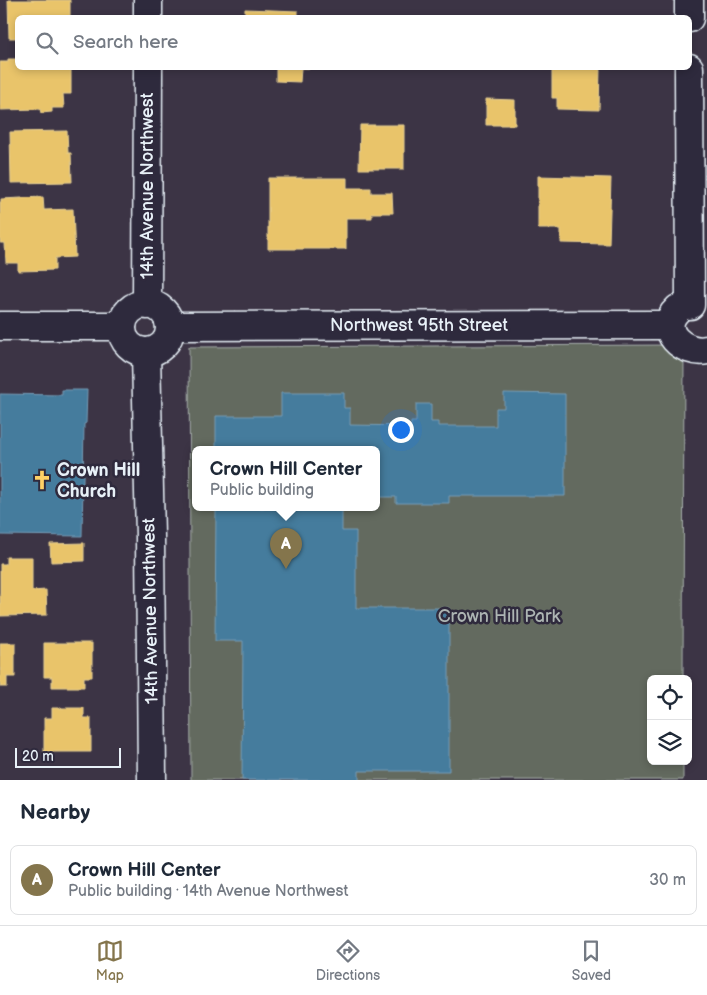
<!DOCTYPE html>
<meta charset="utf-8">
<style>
:root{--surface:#fff;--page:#f6f6f7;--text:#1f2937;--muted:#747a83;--line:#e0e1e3;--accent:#84754c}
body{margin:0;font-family:"Balsamiq Sans",sans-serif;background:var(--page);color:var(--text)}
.controls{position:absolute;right:15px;bottom:15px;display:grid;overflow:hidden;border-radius:8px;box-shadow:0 2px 8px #0003}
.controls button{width:45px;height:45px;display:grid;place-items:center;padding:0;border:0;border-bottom:1px solid var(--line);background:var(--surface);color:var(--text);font:25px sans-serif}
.scale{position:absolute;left:15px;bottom:12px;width:106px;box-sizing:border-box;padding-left:5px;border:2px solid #e8f1f8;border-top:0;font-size:14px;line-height:18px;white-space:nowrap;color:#e8f1f8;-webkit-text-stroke:4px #2f2a3d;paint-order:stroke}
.you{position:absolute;left:400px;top:429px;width:18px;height:18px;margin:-12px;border:4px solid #fff;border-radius:50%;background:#1a73e8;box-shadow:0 0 0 8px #1a73e833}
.badge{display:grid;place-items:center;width:32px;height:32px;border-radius:50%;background:var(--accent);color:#fff;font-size:16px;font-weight:700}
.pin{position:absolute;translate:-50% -41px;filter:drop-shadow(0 1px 2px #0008)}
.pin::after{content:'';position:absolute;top:26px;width:18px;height:15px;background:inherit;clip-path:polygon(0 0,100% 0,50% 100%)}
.popup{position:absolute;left:192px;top:446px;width:188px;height:65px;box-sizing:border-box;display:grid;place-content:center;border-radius:8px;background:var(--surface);filter:drop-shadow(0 1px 4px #0005);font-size:16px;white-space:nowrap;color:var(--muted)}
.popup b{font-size:19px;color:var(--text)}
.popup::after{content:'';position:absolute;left:50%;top:100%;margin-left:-10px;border:10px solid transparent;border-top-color:var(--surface)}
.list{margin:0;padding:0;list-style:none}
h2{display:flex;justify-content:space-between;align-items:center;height:65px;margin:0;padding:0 20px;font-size:21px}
h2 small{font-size:16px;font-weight:400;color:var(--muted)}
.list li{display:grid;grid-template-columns:32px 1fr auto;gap:15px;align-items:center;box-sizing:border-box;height:70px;margin:0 10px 10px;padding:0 10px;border:1px solid var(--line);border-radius:8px}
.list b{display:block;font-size:19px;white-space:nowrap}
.list p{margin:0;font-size:16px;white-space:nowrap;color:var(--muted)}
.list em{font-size:16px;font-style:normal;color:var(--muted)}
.icon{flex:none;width:28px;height:28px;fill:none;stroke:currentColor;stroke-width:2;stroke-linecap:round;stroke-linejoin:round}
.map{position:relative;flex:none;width:707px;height:780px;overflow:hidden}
.search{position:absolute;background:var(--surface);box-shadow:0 2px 8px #0003;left:15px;right:15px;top:15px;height:55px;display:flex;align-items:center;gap:12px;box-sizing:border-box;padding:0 18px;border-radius:8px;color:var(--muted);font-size:19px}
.sheet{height:145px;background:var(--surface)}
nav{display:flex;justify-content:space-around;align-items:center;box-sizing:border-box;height:70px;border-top:1px solid var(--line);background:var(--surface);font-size:14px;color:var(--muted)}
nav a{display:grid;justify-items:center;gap:2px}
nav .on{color:var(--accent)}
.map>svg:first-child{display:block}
.green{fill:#646b5e;stroke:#a6aeab;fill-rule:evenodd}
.homes{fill:#e9c46a;stroke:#e9d295}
.public{fill:#457b9d;stroke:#769eb8}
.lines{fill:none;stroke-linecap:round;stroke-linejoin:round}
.street-casing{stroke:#e8f1f8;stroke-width:31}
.street{stroke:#2f2a3d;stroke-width:28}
.labels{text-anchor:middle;stroke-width:5;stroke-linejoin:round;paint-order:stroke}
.street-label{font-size:18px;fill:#e8f1f8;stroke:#2f2a3d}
.poi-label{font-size:18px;font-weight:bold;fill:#e8f1f8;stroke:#2f2a3d;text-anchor:start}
.park-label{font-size:18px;fill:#adb5b3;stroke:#2f2a3d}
</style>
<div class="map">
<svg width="707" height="780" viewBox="0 0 707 780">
<rect width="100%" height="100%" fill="#3c3445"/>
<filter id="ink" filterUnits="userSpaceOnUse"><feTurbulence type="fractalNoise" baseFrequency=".02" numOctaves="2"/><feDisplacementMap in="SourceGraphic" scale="10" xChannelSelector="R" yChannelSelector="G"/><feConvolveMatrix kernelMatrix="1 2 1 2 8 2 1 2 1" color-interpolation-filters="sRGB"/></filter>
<g filter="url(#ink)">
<!-- green -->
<path class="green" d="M 684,345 L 683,679 L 651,679 L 651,761 L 683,761 L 683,780 L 191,780 L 189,347 ZM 196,450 L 376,450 L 376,508 L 196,508 Z"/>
<!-- homes -->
<g class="homes">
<path d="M 8,0 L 70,0 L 70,17 L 18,18 L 18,38 L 9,38 Z"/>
<path d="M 245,9 L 298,11 L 298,17 L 340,18 L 245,18 Z"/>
<path d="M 8,59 L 18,59 L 18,68 L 71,68 L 71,94 L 63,94 L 64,108 L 52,108 L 52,112 L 41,113 L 40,109 L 0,110 L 0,62 L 8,62 Z"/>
<path d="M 276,68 L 346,68 L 346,69 L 301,68 L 300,82 L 276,81 Z"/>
<path d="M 552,68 L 600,68 L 599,110 L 557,109 L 557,98 L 552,98 Z"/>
<path d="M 486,99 L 515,100 L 515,125 L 486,125 Z"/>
<path d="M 360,125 L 404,125 L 404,169 L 359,169 Z"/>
<path d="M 67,131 L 68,153 L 71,153 L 72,182 L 11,183 L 10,132 Z"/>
<path d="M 538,176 L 611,178 L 609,244 L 561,243 L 561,229 L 538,229 Z"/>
<path d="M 268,178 L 347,178 L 347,188 L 371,188 L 371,193 L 392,193 L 393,213 L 372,213 L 372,218 L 346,218 L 346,249 L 268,249 Z"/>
<path d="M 43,197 L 44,210 L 73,209 L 75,257 L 55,258 L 55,270 L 18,271 L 18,263 L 6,263 L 5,243 L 0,243 L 0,202 L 1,202 L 1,199 Z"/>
<path d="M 84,543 L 84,561 L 51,562 L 50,544 Z"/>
<path d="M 6,557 L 32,557 L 32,591 L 46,590 L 47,615 L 0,616 L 0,564 L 6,564 Z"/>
<path d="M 0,643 L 15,643 L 15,677 L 7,677 L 7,687 L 0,687 Z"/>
<path d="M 44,643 L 92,643 L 92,677 L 84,677 L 84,687 L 52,687 L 52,677 L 44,677 Z"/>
<path d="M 52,708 L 84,708 L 84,718 L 91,718 L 91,752 L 44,752 L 44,718 L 52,718 Z"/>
</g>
<!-- public -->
<g class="public">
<path d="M 62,390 L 87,390 L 86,423 L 84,424 L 82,536 L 0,535 L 0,394 L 62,395 Z"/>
<path d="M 281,393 L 344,393 L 344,408 L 350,408 L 350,425 L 411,426 L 411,422 L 416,422 L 416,404 L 431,404 L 431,422 L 438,422 L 438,426 L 496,426 L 496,408 L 504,408 L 504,393 L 565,394 L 565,496 L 449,496 L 449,503 L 396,503 L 396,497 L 376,497 L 376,450 L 216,450 L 216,416 L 281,416 Z"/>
<path d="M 216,508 L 355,508 L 342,509 L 342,531 L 356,531 L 356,608 L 449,608 L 449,771 L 359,771 L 359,780 L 242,780 L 243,641 L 215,641 Z"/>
</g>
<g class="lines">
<defs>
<g id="street">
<path d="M 689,0 L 689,18"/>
<path d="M 148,18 L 148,0"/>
<path d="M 689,68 L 690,305"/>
<circle cx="146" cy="328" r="24"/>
<path d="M 147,305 L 148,68"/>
<path d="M 678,309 C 655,330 684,355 707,350"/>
<path d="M 0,326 L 122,326"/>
<path d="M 170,326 L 669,325"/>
<path d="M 146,352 L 150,537 L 152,780"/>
</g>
</defs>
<!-- street casing -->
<use href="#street" class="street-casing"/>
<!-- street -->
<use href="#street" class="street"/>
</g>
</g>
<!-- icons -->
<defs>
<symbol id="church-bare" viewBox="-9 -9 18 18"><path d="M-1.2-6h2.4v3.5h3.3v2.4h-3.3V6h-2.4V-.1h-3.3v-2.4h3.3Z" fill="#ffd166" stroke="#2f2a3d" stroke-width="2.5" paint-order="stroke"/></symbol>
</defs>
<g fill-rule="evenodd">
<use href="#church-bare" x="28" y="466" width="28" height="28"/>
</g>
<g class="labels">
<!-- street labels -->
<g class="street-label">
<text transform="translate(147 186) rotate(-90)" y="6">14th Avenue Northwest</text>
<text x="419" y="331">Northwest 95th Street</text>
<text transform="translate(150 611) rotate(-91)" y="6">14th Avenue Northwest</text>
</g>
<!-- poi labels -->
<g class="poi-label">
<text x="57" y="476">Crown Hill<tspan x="57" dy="21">Church</tspan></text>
</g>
<!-- park labels -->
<g class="park-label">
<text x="499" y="622">Crown Hill Park</text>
</g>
</g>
</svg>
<div class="controls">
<button><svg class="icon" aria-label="locate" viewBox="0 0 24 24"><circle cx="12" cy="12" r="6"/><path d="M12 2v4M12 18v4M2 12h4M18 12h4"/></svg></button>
<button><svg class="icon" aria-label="layers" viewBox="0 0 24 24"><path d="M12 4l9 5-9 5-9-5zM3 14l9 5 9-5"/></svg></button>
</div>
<div class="scale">20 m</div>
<div class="you"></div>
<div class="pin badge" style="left:286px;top:569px">A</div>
<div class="popup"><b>Crown Hill Center</b>Public building</div>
<div class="search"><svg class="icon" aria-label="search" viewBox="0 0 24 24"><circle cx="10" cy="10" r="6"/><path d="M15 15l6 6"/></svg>Search here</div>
</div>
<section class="sheet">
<h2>Nearby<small></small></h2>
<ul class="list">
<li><span class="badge">A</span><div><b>Crown Hill Center</b><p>Public building · 14th Avenue Northwest</p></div><em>30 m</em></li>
</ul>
</section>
<nav>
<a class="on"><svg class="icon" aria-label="map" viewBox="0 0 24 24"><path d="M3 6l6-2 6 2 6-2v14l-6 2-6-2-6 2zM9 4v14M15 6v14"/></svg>Map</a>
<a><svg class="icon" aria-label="directions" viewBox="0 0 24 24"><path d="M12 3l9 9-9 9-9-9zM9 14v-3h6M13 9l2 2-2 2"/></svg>Directions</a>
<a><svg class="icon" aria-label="saved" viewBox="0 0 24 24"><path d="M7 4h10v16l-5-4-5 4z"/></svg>Saved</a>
</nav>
